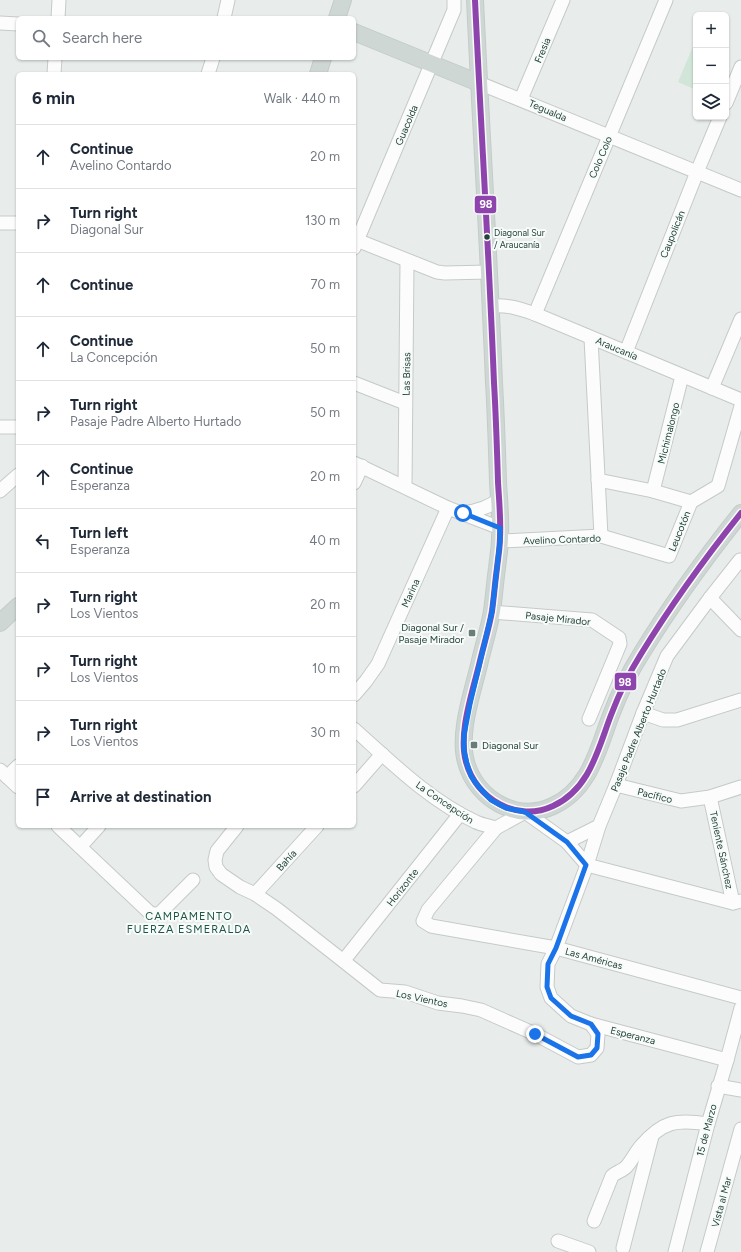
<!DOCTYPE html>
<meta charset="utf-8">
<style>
:root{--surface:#fff;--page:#f6f6f7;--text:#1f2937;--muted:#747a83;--line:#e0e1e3}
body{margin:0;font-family:Figtree,sans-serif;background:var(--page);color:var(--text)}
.controls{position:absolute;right:12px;top:12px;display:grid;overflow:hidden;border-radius:6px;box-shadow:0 1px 3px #0004}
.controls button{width:36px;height:36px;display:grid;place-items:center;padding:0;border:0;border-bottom:1px solid var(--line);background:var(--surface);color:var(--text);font:20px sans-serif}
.stop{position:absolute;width:12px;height:12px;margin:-9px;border:3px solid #1a73e8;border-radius:50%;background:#fff}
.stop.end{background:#1a73e8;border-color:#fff;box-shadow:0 1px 4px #0008}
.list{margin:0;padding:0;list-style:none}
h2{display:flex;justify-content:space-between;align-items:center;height:52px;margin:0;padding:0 16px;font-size:17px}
h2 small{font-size:13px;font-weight:400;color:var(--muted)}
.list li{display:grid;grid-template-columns:26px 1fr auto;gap:12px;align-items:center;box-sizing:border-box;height:64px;padding:0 16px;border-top:1px solid var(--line)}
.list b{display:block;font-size:15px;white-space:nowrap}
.list p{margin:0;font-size:13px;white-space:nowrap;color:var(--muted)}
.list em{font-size:13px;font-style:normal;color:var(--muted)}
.icon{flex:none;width:22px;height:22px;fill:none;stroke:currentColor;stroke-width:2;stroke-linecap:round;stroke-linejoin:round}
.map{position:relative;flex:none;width:741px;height:1252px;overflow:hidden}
.search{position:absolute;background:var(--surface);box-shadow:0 1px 3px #0004;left:16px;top:16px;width:340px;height:44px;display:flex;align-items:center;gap:10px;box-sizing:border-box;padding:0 14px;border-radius:6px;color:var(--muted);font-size:15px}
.panel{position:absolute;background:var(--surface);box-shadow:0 1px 3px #0004;left:16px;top:72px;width:340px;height:756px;border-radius:6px}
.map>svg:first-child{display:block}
.green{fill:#d1e6d8}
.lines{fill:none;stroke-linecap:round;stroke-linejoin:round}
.minor-casing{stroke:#c5cac8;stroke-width:15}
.major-casing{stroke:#c3ccc9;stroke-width:18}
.minor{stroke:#fcfcfc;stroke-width:13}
.major{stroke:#cfd7d5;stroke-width:16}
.bus-1-casing{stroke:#f7fbf9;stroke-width:9}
.bus-1{stroke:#8e44ad;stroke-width:6}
.route{stroke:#1a73e8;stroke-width:5}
.bus-dot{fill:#24423a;stroke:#f7fbf9;stroke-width:1.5}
.poi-dot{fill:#697e78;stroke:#f7fbf9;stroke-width:1.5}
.labels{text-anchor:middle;stroke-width:4;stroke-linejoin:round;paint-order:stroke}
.bus-label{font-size:9px;fill:#24423a;stroke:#f7fbf9;text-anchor:start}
.street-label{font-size:10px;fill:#24423a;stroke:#f7fbf9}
.poi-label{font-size:10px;fill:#24423a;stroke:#f7fbf9;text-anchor:end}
.neighbourhood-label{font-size:11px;letter-spacing:1px;fill:#1f5548;stroke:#f7fbf9}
.line-badge{stroke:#f7fbf9;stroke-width:1.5}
.badge-label{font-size:11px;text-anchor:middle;font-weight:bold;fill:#fff}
</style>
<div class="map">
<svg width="741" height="1252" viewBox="0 0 741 1252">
<rect width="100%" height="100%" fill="#e8edeb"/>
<!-- green -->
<path class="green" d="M 696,39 L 696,90 L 678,82 Z"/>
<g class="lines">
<defs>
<g id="minor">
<path d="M 58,18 L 59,0"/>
<path d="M 224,18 L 228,0"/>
<path d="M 0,23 L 18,24"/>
<path d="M 54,74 L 55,58"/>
<path d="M 208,74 L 213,58"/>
<path d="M 479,83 L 741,190"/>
<path d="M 521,99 L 563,0"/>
<path d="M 726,103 L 741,67"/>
<path d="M 0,223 L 18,223"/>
<path d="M 354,239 L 437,272 L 445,273 L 489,272"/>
<path d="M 354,248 L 454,10 L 454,0"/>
<path d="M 491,306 C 509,305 518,308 535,314 L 741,400"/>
<path d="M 535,314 L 666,0"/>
<path d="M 591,338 L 601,536"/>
<path d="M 626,352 L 697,172 L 720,117"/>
<path d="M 354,383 L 405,403"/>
<path d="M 712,388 L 741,319"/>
<path d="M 0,427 L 18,427"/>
<path d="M 354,463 L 448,508 L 500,528"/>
<path d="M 598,480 L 653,491 L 691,502"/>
<path d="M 354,483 L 362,466"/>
<path d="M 405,486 L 407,261"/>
<path d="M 0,491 L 18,475"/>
<path d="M 653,491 L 682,376"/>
<path d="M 463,513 C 476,511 489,508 499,499"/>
<path d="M 501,541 L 601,536 L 669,556 L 691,502 L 718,486 L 741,406"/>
<path d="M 710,598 L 741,630"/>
<path d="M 492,612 L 592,620 L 619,638 L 620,644 L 589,719"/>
<path d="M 354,695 L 366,681 L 378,664 L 448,508"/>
<path d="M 643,713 L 663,720 L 677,720 L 741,700"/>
<path d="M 354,729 C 391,762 430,801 476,822 C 482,825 490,826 496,828 L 525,812 L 567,842 L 587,865 L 733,903 L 741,901"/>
<path d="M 0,770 L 18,787"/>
<path d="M 7,777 L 18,766"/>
<path d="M 616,785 L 681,801 L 710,797 L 741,787"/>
<path d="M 354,786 L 382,754"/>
<path d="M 710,797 L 733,903"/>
<path d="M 58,826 L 150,913 L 155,914 L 160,913 L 193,880"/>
<path d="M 237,826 L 217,851 L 215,860 L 216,867 L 221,874 L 240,887 L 255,894 L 277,909 L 337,956 L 380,990 L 405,992 L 438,1003 L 462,1006 L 481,1010 L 535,1034 L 578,1057 L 591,1055 L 597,1048 L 598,1034 L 591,1024"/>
<path d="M 496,828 L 428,910 L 423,921 L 431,926 L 556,948 L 741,998"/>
<path d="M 567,842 L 599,826"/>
<path d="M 80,847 L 99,826"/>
<path d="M 255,894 L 317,826"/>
<path d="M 344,960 L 460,814"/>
<path d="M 727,1060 L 591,1024 L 571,1016 L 551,998 L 547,987 L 548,964 L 556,948 L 587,865 L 599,826 L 616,785 L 643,713 L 667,656 L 710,598 L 740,560"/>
<path d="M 718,1086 L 741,1090"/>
<path d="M 594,1221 L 612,1176 C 616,1172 623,1171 627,1166 C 632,1160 636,1152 641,1146 C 663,1121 676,1119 708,1124"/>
<path d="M 558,1241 L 589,1252"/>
<path d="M 623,1248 L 652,1136"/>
<path d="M 675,1252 L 708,1124 L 727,1060 L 741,1008"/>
<path d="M 707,1252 L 741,1129"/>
</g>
<g id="major">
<path d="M 475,0 C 481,128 489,255 494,383 C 496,416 497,449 498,482 C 499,500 501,519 500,537 C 500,548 498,558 497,568 C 495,582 494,597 492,611 C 489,629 483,647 479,665 C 472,694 458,734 466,762 C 476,799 517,823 553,806 C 590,789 598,749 611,715 C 619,694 629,673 641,654 C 671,605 705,558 741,513"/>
<path d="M 337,18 L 343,0"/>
<path d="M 354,32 L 479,83"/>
<path d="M 318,74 L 323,58"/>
<path d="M 0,623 L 18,606"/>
</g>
</defs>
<!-- minor casing -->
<use href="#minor" class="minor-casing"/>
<!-- major casing -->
<use href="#major" class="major-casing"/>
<!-- minor -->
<use href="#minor" class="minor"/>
<!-- major -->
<use href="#major" class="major"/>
<defs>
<path id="bus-1" d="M 475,0 C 481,128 489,255 494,383 C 496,416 497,449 498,482 C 499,500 501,519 500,537 C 500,548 498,558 497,568 C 495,582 494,597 492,611 C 489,629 483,647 479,665 C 472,694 458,734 466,762 C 476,799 517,823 553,806 C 590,789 598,749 611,715 C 619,694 629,673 641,654 C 671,605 705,558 741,513"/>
</defs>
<!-- bus-1 casing -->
<use href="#bus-1" class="bus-1-casing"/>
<!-- bus-1 -->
<use href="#bus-1" class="bus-1"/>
</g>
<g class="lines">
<!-- route -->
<path class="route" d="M 463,513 L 500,528 L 500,541 L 492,612 L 470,704 L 464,735 L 464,750 L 467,764 L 471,776 L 478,786 L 491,800 L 506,808 L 525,812 L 567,842 L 586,865 L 556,948 L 548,964 L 547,987 L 551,998 L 571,1016 L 591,1024 L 598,1034 L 597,1048 L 591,1055 L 578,1057 L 535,1034"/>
</g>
<!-- markers -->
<circle class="bus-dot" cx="487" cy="237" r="3.5"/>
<g class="poi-dot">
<rect x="468" y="629" width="8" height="8" rx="2"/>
<rect x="470" y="741" width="8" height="8" rx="2"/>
</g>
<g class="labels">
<!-- bus labels -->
<g class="bus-label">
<text x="494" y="236">Diagonal Sur<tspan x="494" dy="12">/ Araucanía</tspan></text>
</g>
<!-- street labels -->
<g class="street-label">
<text transform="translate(542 50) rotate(-67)" y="4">Fresia</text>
<text transform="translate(548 110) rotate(23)" y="4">Tegualda</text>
<text transform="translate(406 125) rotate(-67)" y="4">Guacolda</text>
<text transform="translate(600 157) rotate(-67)" y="4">Colo Colo</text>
<text transform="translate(672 234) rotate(-68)" y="4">Caupolicán</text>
<text transform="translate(617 348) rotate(23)" y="4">Araucanía</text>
<text transform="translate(406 374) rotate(-89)" y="4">Las Brisas</text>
<text transform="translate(668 433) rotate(-76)" y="4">Michimalongo</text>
<text transform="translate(679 531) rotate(-68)" y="4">Leucotón</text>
<text transform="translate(562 539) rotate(-2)" y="4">Avelino Contardo</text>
<text transform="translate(410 593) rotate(-66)" y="4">Marina</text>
<text transform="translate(558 618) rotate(6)" y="4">Pasaje Mirador</text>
<text transform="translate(638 730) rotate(-68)" y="4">Pasaje Padre Alberto Hurtado</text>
<text transform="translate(655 795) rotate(14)" y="4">Pacífico</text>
<text transform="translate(445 802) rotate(34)" y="4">La Concepción</text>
<text transform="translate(722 850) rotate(78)" y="4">Teniente Sánchez</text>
<text transform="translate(286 860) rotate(-48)" y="4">Bahía</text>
<text transform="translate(402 887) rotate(-52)" y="4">Horizonte</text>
<text transform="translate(594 958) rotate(15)" y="4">Las Américas</text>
<text transform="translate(422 998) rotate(12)" y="4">Los Vientos</text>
<text transform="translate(633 1035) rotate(14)" y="4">Esperanza</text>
<text transform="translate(706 1130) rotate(-75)" y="4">15 de Marzo</text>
<text transform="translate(721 1202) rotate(-75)" y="4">Vista al Mar</text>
</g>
<!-- poi labels -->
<g class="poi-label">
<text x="464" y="631">Diagonal Sur /<tspan x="464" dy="12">Pasaje Mirador</tspan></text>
<text x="482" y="749" text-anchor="start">Diagonal Sur</text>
</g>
<!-- neighbourhood labels -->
<g class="neighbourhood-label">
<text x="189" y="920">CAMPAMENTO<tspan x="189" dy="13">FUERZA ESMERALDA</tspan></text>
</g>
</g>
<g class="line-badge">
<rect x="474" y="195" width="23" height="19" rx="4" fill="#8e44ad"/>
<rect x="614" y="672" width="23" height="19" rx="4" fill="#8e44ad"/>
</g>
<g class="badge-label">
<text x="486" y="208">98</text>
<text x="625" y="686">98</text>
</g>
</svg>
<div class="controls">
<button>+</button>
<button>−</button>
<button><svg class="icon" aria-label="layers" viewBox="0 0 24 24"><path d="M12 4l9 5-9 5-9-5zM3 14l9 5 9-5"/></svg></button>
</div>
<div class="stop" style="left:463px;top:513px"></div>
<div class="stop end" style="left:535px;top:1034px"></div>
<div class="search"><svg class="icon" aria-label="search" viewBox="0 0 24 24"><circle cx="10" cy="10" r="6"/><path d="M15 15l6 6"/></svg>Search here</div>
<section class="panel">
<h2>6 min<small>Walk · 440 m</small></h2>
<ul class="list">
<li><svg class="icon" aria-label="ahead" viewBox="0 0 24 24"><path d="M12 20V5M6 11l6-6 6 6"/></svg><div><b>Continue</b><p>Avelino Contardo</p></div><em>20 m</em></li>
<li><svg class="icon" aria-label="right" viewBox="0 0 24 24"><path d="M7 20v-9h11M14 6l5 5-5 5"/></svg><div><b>Turn right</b><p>Diagonal Sur</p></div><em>130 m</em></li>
<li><svg class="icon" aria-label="ahead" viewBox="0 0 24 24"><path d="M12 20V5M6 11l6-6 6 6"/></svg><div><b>Continue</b></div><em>70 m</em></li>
<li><svg class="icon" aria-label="ahead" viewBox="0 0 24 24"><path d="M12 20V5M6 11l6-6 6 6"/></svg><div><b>Continue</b><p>La Concepción</p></div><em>50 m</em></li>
<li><svg class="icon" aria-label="right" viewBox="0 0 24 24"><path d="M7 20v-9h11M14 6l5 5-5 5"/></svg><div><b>Turn right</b><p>Pasaje Padre Alberto Hurtado</p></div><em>50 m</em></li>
<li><svg class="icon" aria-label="ahead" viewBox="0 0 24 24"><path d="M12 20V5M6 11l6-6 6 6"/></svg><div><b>Continue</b><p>Esperanza</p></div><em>20 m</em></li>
<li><svg class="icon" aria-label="left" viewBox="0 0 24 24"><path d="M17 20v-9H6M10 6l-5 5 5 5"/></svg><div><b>Turn left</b><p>Esperanza</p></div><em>40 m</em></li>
<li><svg class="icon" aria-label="right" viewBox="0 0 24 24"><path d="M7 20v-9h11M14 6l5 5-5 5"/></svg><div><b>Turn right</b><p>Los Vientos</p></div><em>20 m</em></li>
<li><svg class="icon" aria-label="right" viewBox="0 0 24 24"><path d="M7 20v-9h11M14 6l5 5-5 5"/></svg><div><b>Turn right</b><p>Los Vientos</p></div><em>10 m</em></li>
<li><svg class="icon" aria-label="right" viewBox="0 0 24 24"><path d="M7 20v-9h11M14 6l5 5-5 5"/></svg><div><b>Turn right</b><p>Los Vientos</p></div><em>30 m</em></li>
<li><svg class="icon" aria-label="arrive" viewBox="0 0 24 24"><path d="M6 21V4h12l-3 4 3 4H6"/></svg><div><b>Arrive at destination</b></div></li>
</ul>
</section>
</div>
